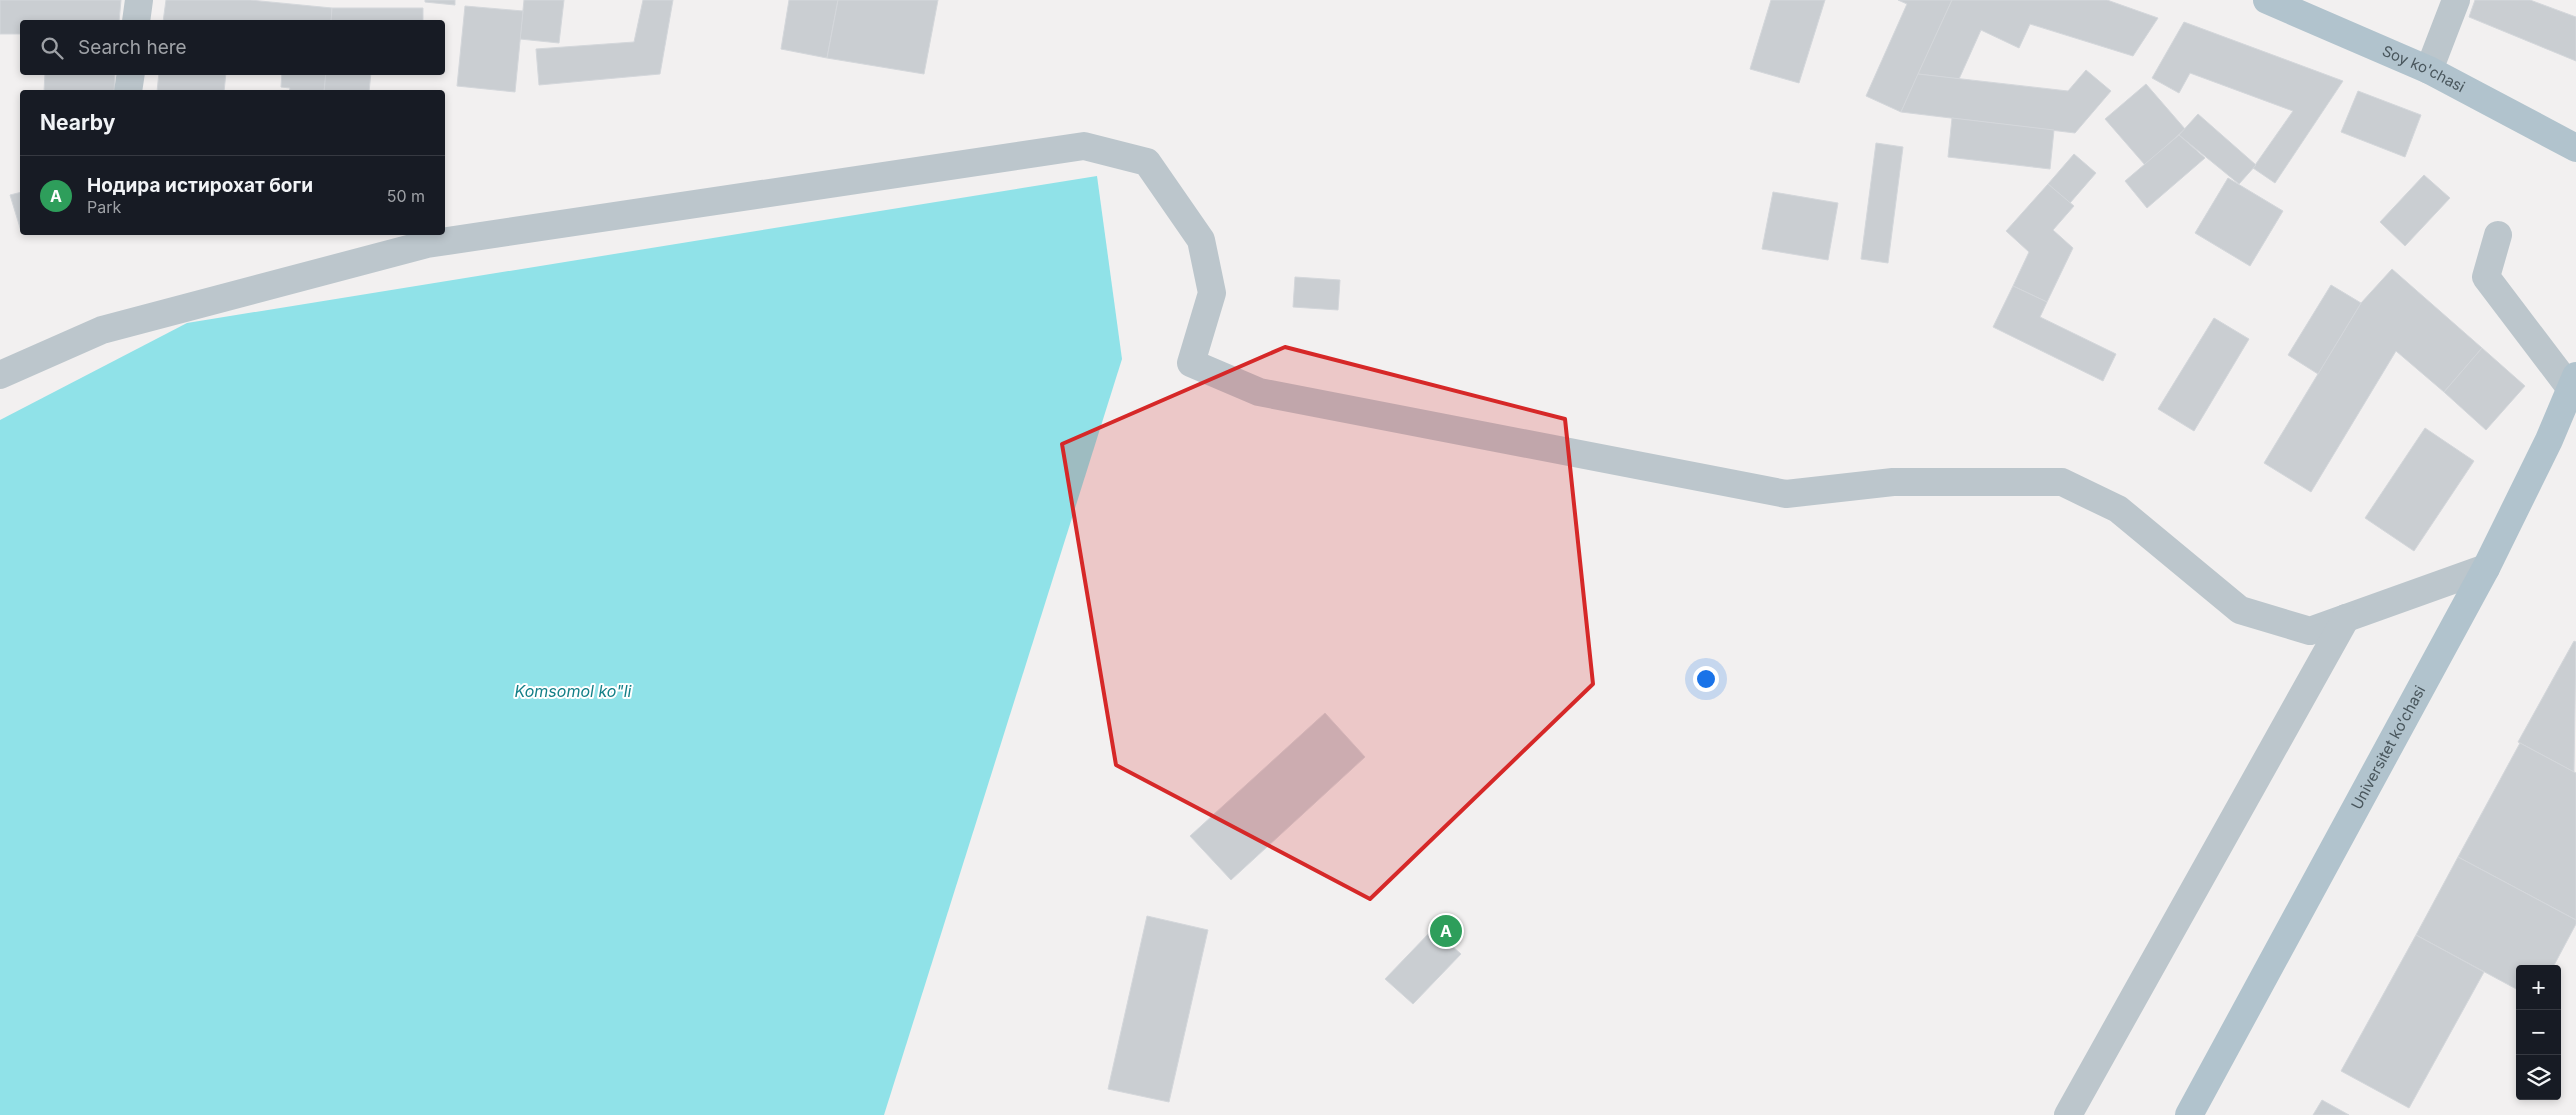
<!DOCTYPE html>
<meta charset="utf-8">
<style>
:root{--surface:#171b24;--page:#20242c;--text:#f1f3f6;--muted:#9ea1a6;--line:#363941;--accent:#228bda}
body{margin:0;font-family:Inter,sans-serif;background:var(--page);color:var(--text)}
.controls{position:absolute;right:15px;bottom:15px;display:grid;overflow:hidden;border-radius:5px;box-shadow:0 2px 8px #0003}
.controls button{width:45px;height:45px;display:grid;place-items:center;padding:0;border:0;border-bottom:1px solid var(--line);background:var(--surface);color:var(--text);font:25px sans-serif}
.you{position:absolute;left:1705px;top:678px;width:18px;height:18px;margin:-12px;border:4px solid #fff;border-radius:50%;background:#1a73e8;box-shadow:0 0 0 8px #1a73e833}
.badge{display:grid;place-items:center;width:32px;height:32px;border-radius:50%;background:var(--accent);color:#fff;font-size:16px;font-weight:700}
.pin{position:absolute;translate:-50% -50%;border:2px solid #fff;box-shadow:0 1px 5px #0006}
.list{margin:0;padding:0;list-style:none}
h2{display:flex;justify-content:space-between;align-items:center;height:65px;margin:0;padding:0 20px;font-size:21px}
h2 small{font-size:16px;font-weight:400;color:var(--muted)}
.list li{display:grid;grid-template-columns:32px 1fr auto;gap:15px;align-items:center;box-sizing:border-box;height:80px;padding:0 20px;border-top:1px solid var(--line)}
.list b{display:block;font-size:19px;white-space:nowrap}
.list p{margin:0;font-size:16px;white-space:nowrap;color:var(--muted)}
.list em{font-size:16px;font-style:normal;color:var(--muted)}
.icon{flex:none;width:28px;height:28px;fill:none;stroke:currentColor;stroke-width:2;stroke-linecap:round;stroke-linejoin:round}
.map{position:relative;flex:none;width:2576px;height:1115px;overflow:hidden}
.search{position:absolute;background:var(--surface);box-shadow:0 2px 8px #0003;left:20px;top:20px;width:425px;height:55px;display:flex;align-items:center;gap:12px;box-sizing:border-box;padding:0 18px;border-radius:5px;color:var(--muted);font-size:19px}
.panel{position:absolute;background:var(--surface);box-shadow:0 2px 8px #0003;left:20px;top:90px;width:425px;height:145px;border-radius:5px}
.map>svg:first-child{display:block}
.water{fill:#90e2e8}
.building{fill:#caced2;stroke:#d4d7db}
.lines{fill:none;stroke-linecap:round;stroke-linejoin:round}
.minor{stroke:#bcc6cc;stroke-width:28}
.major{stroke:#b1c3cd;stroke-width:28}
.marked{fill:#d62828;fill-opacity:0.2;stroke:#d62828;stroke-width:4;stroke-linejoin:round}
.labels{text-anchor:middle;stroke-width:4;stroke-linejoin:round;paint-order:stroke}
.street-label{font-size:15px;fill:#49565c;stroke:#fff}
.water-label{font-size:16px;font-style:italic;fill:#137f87;stroke:#fff}
</style>
<div class="map">
<svg width="2576" height="1115" viewBox="0 0 2576 1115">
<rect width="100%" height="100%" fill="#f2f0f0"/>
<!-- water -->
<path class="water" d="M 1097,176 L 1122,359 L 884,1115 L 0,1115 L 0,420 L 187,323 Z"/>
<!-- building -->
<g class="building">
<path d="M 0,0 L 121,0 L 119,22 L 22,22 L 22,34 L 0,34 Z"/>
<path d="M 166,0 L 250,0 L 332,8 L 331,22 L 163,22 Z"/>
<path d="M 425,0 L 455,0 L 455,5 L 425,2 Z"/>
<path d="M 524,0 L 564,0 L 559,43 L 520,39 Z"/>
<path d="M 643,0 L 673,0 L 660,74 L 539,85 L 536,49 L 634,42 Z"/>
<path d="M 789,0 L 838,0 L 827,58 L 781,49 Z"/>
<path d="M 838,0 L 938,0 L 924,74 L 827,58 Z"/>
<path d="M 1771,0 L 1825,0 L 1799,83 L 1750,69 Z"/>
<path d="M 1898,0 L 1952,0 L 1901,112 L 1866,96 L 1907,4 Z"/>
<path d="M 1952,0 L 2107,0 L 2158,18 L 2133,56 L 2030,24 L 2019,48 L 1981,30 L 1959,79 L 1918,74 Z"/>
<path d="M 2475,0 L 2530,0 L 2576,17 L 2576,61 L 2469,17 Z"/>
<path d="M 465,6 L 523,11 L 515,92 L 457,86 Z"/>
<path d="M 332,8 L 423,8 L 423,22 L 331,22 Z"/>
<path d="M 2184,22 L 2343,81 L 2275,183 L 2253,168 L 2293,111 L 2190,73 L 2179,93 L 2152,78 Z"/>
<path d="M 2086,70 L 2111,91 L 2075,133 L 1901,112 L 1918,74 L 2068,91 Z"/>
<path d="M 45,72 L 115,72 L 114,92 L 44,92 Z"/>
<path d="M 159,72 L 226,72 L 224,92 L 157,92 Z"/>
<path d="M 282,72 L 326,72 L 324,92 L 289,92 L 290,88 L 281,87 Z"/>
<path d="M 326,72 L 371,72 L 369,92 L 324,92 Z"/>
<path d="M 2146,84 L 2185,129 L 2145,165 L 2105,119 Z"/>
<path d="M 2358,91 L 2421,115 L 2405,157 L 2341,132 Z"/>
<path d="M 2198,114 L 2256,165 L 2239,184 L 2179,135 Z"/>
<path d="M 1952,118 L 2054,130 L 2050,169 L 1948,157 Z"/>
<path d="M 2179,135 L 2205,158 L 2147,208 L 2125,181 Z"/>
<path d="M 1876,143 L 1903,147 L 1888,263 L 1861,259 Z"/>
<path d="M 2074,154 L 2096,173 L 2070,203 L 2048,184 Z"/>
<path d="M 2424,175 L 2450,198 L 2405,246 L 2380,222 Z"/>
<path d="M 2228,178 L 2283,211 L 2250,266 L 2195,233 Z"/>
<path d="M 2048,184 L 2074,206 L 2053,230 L 2073,248 L 2047,302 L 2013,286 L 2029,252 L 2006,231 Z"/>
<path d="M 22,192 L 22,231 L 21,231 L 10,195 Z"/>
<path d="M 1773,192 L 1838,203 L 1828,260 L 1762,249 Z"/>
<path d="M 2392,269 L 2482,348 L 2444,392 L 2396,351 L 2311,492 L 2264,463 L 2361,303 Z"/>
<path d="M 1295,277 L 1340,280 L 1338,310 L 1293,307 Z"/>
<path d="M 2331,285 L 2361,303 L 2318,374 L 2288,355 Z"/>
<path d="M 2013,286 L 2047,302 L 2040,317 L 2116,354 L 2103,381 L 1993,327 Z"/>
<path d="M 2214,318 L 2249,339 L 2194,431 L 2158,409 Z"/>
<path d="M 2482,348 L 2525,386 L 2486,430 L 2444,392 Z"/>
<path d="M 2425,428 L 2474,461 L 2414,551 L 2365,518 Z"/>
<path d="M 2574,641 L 2576,642 L 2574,772 L 2518,742 Z"/>
<path d="M 1325,713 L 1365,757 L 1231,880 L 1190,836 Z"/>
<path d="M 2520,743 L 2576,773 L 2576,920 L 2458,857 Z"/>
<path d="M 2458,857 L 2576,920 L 2576,924 L 2552,969 L 2520,969 L 2520,991 L 2416,935 Z"/>
<path d="M 1147,916 L 1208,930 L 1169,1102 L 1108,1089 Z"/>
<path d="M 1433,929 L 1461,954 L 1413,1004 L 1385,979 Z"/>
<path d="M 2416,935 L 2484,972 L 2409,1108 L 2341,1071 Z"/>
<path d="M 2322,1100 L 2349,1115 L 2313,1115 Z"/>
</g>
<g class="lines">
<!-- minor -->
<g class="minor">
<path d="M 136,22 L 139,0"/>
<path d="M 2429,70 L 2456,0"/>
<path d="M 128,92 L 131,72"/>
<path d="M 2498,235 L 2486,277 L 2571,389 L 2576,391"/>
<path d="M 0,375 L 102,330 L 427,244 L 1084,146 L 1147,162 L 1201,240 L 1212,293 L 1191,363 L 1259,392 L 1786,494 L 1893,482 L 2062,482 L 2118,509 L 2240,610 L 2310,631 L 2486,568"/>
<path d="M 2068,1115 L 2346,618"/>
</g>
<!-- major -->
<g class="major">
<path id="s1" d="M 2267,0 L 2429,70 L 2576,148"/>
<path id="s2" d="M 2189,1115 L 2486,568 L 2549,440 L 2576,376"/>
</g>
</g>
<!-- marked area -->
<path class="marked" d="M 1285,347 L 1565,419 L 1593,684 L 1370,899 L 1116,765 L 1062,444 Z"/>
<g class="labels">
<!-- street labels -->
<g class="street-label">
<text dy="5" stroke="none"><textPath href="#s1" startOffset="171">Soy ko'chasi</textPath></text>
<text dy="5" stroke="none"><textPath href="#s2" startOffset="418">Universitet kо‘chasi</textPath></text>
</g>
<!-- water labels -->
<g class="water-label">
<text x="573" y="697">Komsomol ko"li</text>
</g>
</g>
</svg>
<div class="controls">
<button>+</button>
<button>−</button>
<button><svg class="icon" aria-label="layers" viewBox="0 0 24 24"><path d="M12 4l9 5-9 5-9-5zM3 14l9 5 9-5"/></svg></button>
</div>
<div class="you"></div>
<div class="pin badge" style="left:1446px;top:931px;background:#2e9e5b">A</div>
<div class="search"><svg class="icon" aria-label="search" viewBox="0 0 24 24"><circle cx="10" cy="10" r="6"/><path d="M15 15l6 6"/></svg>Search here</div>
<section class="panel">
<h2>Nearby<small></small></h2>
<ul class="list">
<li><span class="badge" style="background:#2e9e5b">A</span><div><b>Нодира истирохат боги</b><p>Park</p></div><em>50 m</em></li>
</ul>
</section>
</div>
